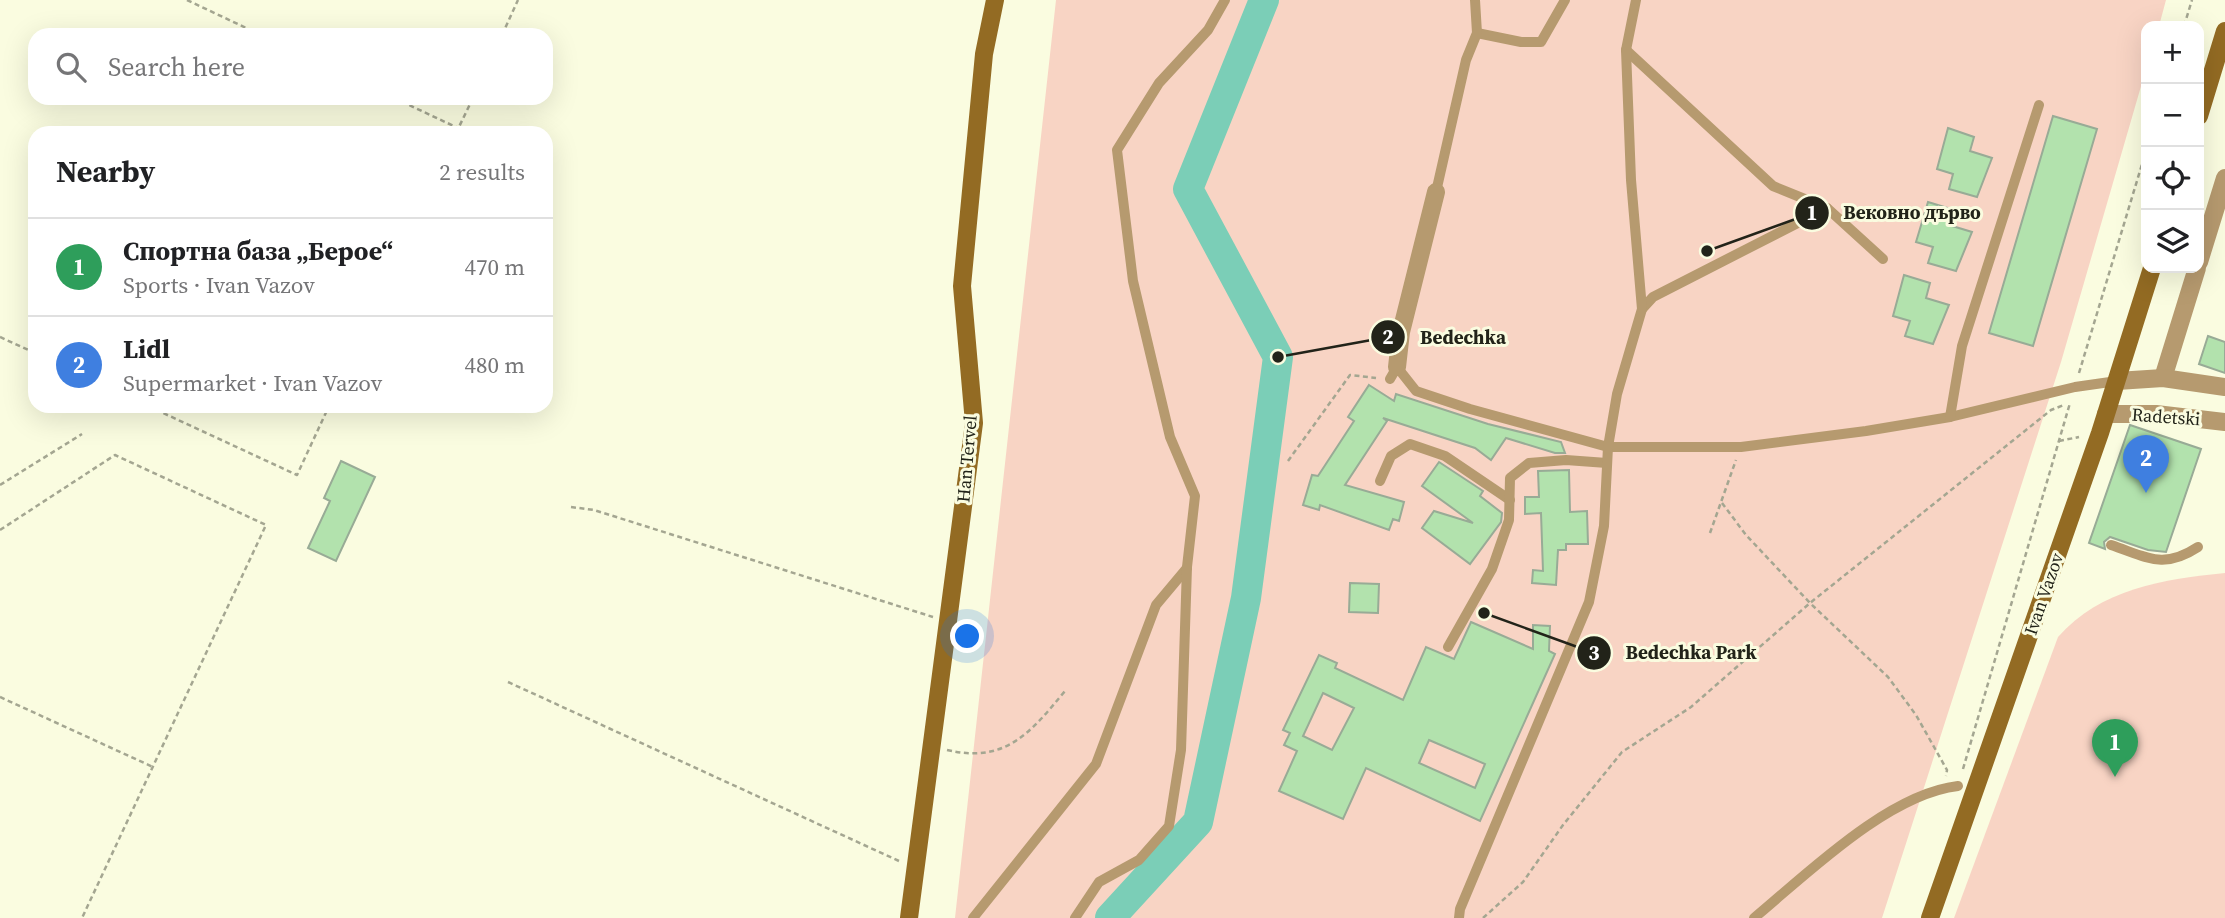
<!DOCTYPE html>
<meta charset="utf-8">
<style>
:root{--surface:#fff;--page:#f6f6f6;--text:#202124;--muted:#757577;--line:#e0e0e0;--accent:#b45309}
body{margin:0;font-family:"Source Serif 4",serif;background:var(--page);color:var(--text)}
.controls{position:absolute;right:21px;top:21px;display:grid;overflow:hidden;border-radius:14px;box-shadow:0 7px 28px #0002}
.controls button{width:63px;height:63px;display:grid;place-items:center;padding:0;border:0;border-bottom:2px solid var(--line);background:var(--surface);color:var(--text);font:35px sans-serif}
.you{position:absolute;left:968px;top:637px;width:24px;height:24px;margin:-18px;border:5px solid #fff;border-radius:50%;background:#1a73e8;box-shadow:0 0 0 10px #1a73e833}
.badge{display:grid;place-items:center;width:46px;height:46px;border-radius:50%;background:var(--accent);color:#fff;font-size:23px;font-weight:700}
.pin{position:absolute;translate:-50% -58px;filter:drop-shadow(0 2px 4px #0008)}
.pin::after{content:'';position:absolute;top:37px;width:24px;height:21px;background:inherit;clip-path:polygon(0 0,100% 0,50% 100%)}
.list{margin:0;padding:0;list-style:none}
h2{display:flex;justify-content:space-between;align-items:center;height:91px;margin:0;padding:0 28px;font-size:30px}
h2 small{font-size:23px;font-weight:400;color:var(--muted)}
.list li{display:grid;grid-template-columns:46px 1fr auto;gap:21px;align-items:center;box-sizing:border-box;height:98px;padding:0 28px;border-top:2px solid var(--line)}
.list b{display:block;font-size:26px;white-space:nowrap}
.list p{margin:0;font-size:23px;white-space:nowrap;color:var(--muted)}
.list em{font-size:23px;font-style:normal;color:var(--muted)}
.icon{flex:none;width:38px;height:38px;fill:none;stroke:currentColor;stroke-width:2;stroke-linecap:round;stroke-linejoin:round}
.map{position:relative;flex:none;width:2225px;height:918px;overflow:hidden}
.search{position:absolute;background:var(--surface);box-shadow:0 7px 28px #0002;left:28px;top:28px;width:525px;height:77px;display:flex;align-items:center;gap:18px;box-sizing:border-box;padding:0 24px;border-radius:21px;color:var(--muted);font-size:26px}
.panel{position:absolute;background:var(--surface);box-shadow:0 7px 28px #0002;left:28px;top:126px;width:525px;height:287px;border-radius:21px}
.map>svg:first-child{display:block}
.green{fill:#f8d4c4}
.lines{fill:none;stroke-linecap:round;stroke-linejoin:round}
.river{stroke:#7bceb7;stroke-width:30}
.building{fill:#b2e2ad;stroke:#98ab96;stroke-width:2;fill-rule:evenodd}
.path{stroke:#a4a691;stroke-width:2.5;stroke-dasharray:5 3.5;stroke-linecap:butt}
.lane{stroke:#b69a6f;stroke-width:10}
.street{stroke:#b69a6f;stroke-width:18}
.secondary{stroke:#936b23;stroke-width:18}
.labels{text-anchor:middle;stroke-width:6;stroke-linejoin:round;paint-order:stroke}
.street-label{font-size:18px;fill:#222319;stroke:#fafce0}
.leader{fill:none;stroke:#222319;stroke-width:2.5}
.callout-dot{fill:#222319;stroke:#fafce0;stroke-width:2.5}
.mark-label{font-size:21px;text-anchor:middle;font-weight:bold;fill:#fff}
.callout-label{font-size:19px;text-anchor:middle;font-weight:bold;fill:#222319;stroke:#fafce0;stroke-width:6;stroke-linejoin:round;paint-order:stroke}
</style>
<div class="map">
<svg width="2225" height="918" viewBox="0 0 2225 918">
<rect width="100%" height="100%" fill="#fafce0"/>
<!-- green -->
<g class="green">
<path d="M 1056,0 L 2166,0 L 2159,26 L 2146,26 L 2146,69 L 2061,362 L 1882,918 L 955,918 Z"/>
<path d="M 2225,573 L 2225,918 L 1954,918 L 2058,637 C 2100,589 2164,579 2225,573 Z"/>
</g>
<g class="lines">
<!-- river -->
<path class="river" d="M 1110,918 L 1198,822 L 1246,598 L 1278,357 L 1188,189 L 1264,0"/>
</g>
<!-- building -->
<g class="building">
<path d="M 2053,116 L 2097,129 L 2033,346 L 1989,333 Z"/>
<path d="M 1948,128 L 1974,137 L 1970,151 L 1992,158 L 1977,197 L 1949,189 L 1953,174 L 1937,169 Z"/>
<path d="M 1928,202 L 1954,210 L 1949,225 L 1972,232 L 1956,271 L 1928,263 L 1933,247 L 1916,242 Z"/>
<path d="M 1904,275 L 1930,283 L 1926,298 L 1949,305 L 1933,344 L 1905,336 L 1910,321 L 1893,316 Z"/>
<path d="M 2208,336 L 2225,342 L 2225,373 L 2199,364 Z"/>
<path d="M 1369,385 L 1394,401 L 1396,394 L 1488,424 L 1561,442 L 1565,453 L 1555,453 L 1506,438 L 1491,460 L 1475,448 L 1383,418 L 1387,421 L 1345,485 L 1404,502 L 1399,521 L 1393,519 L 1389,530 L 1320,505 L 1319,510 L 1303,505 L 1312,475 L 1318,476 L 1354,421 L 1348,417 Z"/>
<path d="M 2130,425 L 2201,449 L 2166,552 L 2148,550 L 2110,537 L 2104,542 L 2105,549 L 2089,543 Z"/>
<path d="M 341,461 L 375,477 L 336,561 L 308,548 L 330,501 L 324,498 Z"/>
<path d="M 1439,462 L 1483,491 L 1480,496 L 1502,513 L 1501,522 L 1470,564 L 1422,528 L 1434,511 L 1473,523 L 1422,486 Z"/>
<path d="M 1569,470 L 1570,512 L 1587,511 L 1588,544 L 1566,544 L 1566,550 L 1558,550 L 1556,585 L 1532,583 L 1533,570 L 1543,571 L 1541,513 L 1525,514 L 1525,497 L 1539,497 L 1538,471 Z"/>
<path d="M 1350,583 L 1379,584 L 1378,613 L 1349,612 Z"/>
<path d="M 1471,622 L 1533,649 L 1533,625 L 1550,626 L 1549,651 L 1555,654 L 1480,821 L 1366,768 L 1343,819 L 1279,791 L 1297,751 L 1284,745 L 1290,733 L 1283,730 L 1319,655 L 1337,663 L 1335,668 L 1403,700 L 1426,647 L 1454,659 ZM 1323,693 L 1354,708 L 1332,750 L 1303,736 ZM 1429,740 L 1485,764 L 1475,788 L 1419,763 Z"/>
</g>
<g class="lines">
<!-- path -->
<g class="path">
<path d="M 187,0 L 261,35"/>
<path d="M 2184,26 L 2192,0"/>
<path d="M 502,35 L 518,0"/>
<path d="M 394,98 L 458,128"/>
<path d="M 456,133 L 473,98"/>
<path d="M 0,337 L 35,353"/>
<path d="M 2079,373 L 2146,151"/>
<path d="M 148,406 L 297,475 L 329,406"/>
<path d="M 2059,441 L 2079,437"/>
<path d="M 1288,461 L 1350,375 L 1376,378"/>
<path d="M 0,485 L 82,434"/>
<path d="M 1722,503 L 1746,535 L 1810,603 L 1888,677 L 1916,715 L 1947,770 L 1946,776"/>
<path d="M 571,507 L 594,510 L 933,617"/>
<path d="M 0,530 L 115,455 L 266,525 L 82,918"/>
<path d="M 1710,533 L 1736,460"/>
<path d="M 508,682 L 899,861"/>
<path d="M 0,697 L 153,767"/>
<path d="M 947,750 C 1006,764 1031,732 1065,691"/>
<path d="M 1963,769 L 2070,403"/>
<path d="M 1483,918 L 1523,882 L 1563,825 L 1622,752 L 1691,707 L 1810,603 L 2051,410 L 2064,405"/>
</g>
<!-- lane -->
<g class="lane">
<path d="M 1477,33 L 1521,42 L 1541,42 L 1565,0"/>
<path d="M 1626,50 L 1773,186 L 1827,208 L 1883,259"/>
<path d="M 1436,192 L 1466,60 L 1477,33 L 1475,0"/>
<path d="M 1642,309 L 1653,297 L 1827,208"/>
<path d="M 1390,379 L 1397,367 L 1416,391 L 1470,409 L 1608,447 L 1741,447 L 1866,431 L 1950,417 L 2075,387 L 2117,381"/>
<path d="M 1950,417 L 1962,346 L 2039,105"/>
<path d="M 1380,481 L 1391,456 L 1410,444 L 1445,456 L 1510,500"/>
<path d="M 2111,545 C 2147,557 2163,570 2198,547"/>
<path d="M 1448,647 L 1492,569 L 1509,520 L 1510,478 L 1529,463 L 1566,460 L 1607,463"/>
<path d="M 973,918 L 1096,764 L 1156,605 L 1187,568"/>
<path d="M 1075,918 L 1099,882 L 1139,860 L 1169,826 L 1181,750 L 1187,567 L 1195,496 L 1170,437 L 1133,281 L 1117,150 L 1159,83 L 1208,30 L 1225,0"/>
<path d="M 1459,918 L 1460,909 L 1589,602 L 1604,526 L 1608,447 L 1617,394 L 1642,309 L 1631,180 L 1626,50 L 1636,0"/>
<path d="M 1754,918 C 1807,874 1888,794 1958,786"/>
</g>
<!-- street -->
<g class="street">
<path d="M 2199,262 L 2225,178"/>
<path d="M 1397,367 L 1401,332 L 1436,192"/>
<path d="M 2163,378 L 2197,268"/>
<path d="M 2117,381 L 2163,378 L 2225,387"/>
<path d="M 2106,414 L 2156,414 L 2225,422"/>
</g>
<!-- secondary -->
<g class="secondary">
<path d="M 2199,116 L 2225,31"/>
<path d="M 909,918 L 974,423 L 962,286 L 984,54 L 995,0"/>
<path d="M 1930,918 L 2100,433 L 2152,268"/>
</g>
</g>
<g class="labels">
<!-- street labels -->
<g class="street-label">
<text transform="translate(2166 417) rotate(4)" y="6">Radetski</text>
<text transform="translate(967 459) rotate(-85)" y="6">Han Tervel</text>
<text transform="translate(2044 594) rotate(-71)" y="6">Ivan Vazov</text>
</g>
</g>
<!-- callouts -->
<path class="leader" d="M1707 251L1812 213M1278 357L1388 337M1484 613L1594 653"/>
<g class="callout-dot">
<circle cx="1707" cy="251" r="7"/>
<circle cx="1278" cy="357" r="7"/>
<circle cx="1484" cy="613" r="7"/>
<circle cx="1812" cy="213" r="18"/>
<circle cx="1388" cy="337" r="18"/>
<circle cx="1594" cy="653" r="18"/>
</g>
<g class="mark-label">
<text x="1812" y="220">1</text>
<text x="1388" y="344">2</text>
<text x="1594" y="660">3</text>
</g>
<g class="callout-label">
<text x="1912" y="219">Вековно дърво</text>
<text x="1463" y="344">Bedechka</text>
<text x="1691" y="659">Bedechka Park</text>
</g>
</svg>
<div class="controls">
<button>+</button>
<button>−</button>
<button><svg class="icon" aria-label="locate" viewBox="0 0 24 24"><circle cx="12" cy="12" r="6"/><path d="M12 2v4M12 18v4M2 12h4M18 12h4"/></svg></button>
<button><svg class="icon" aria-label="layers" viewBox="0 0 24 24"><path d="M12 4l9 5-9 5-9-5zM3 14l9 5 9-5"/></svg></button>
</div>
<div class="you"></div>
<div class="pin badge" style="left:2115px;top:777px;background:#2e9e5b">1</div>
<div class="pin badge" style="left:2146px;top:493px;background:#3f7fe0">2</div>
<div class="search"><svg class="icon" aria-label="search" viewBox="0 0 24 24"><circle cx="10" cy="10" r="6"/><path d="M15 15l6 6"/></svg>Search here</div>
<section class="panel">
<h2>Nearby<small>2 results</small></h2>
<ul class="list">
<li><span class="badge" style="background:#2e9e5b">1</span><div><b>Спортна база „Берое“</b><p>Sports · Ivan Vazov</p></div><em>470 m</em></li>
<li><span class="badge" style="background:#3f7fe0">2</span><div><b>Lidl</b><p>Supermarket · Ivan Vazov</p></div><em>480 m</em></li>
</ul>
</section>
</div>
